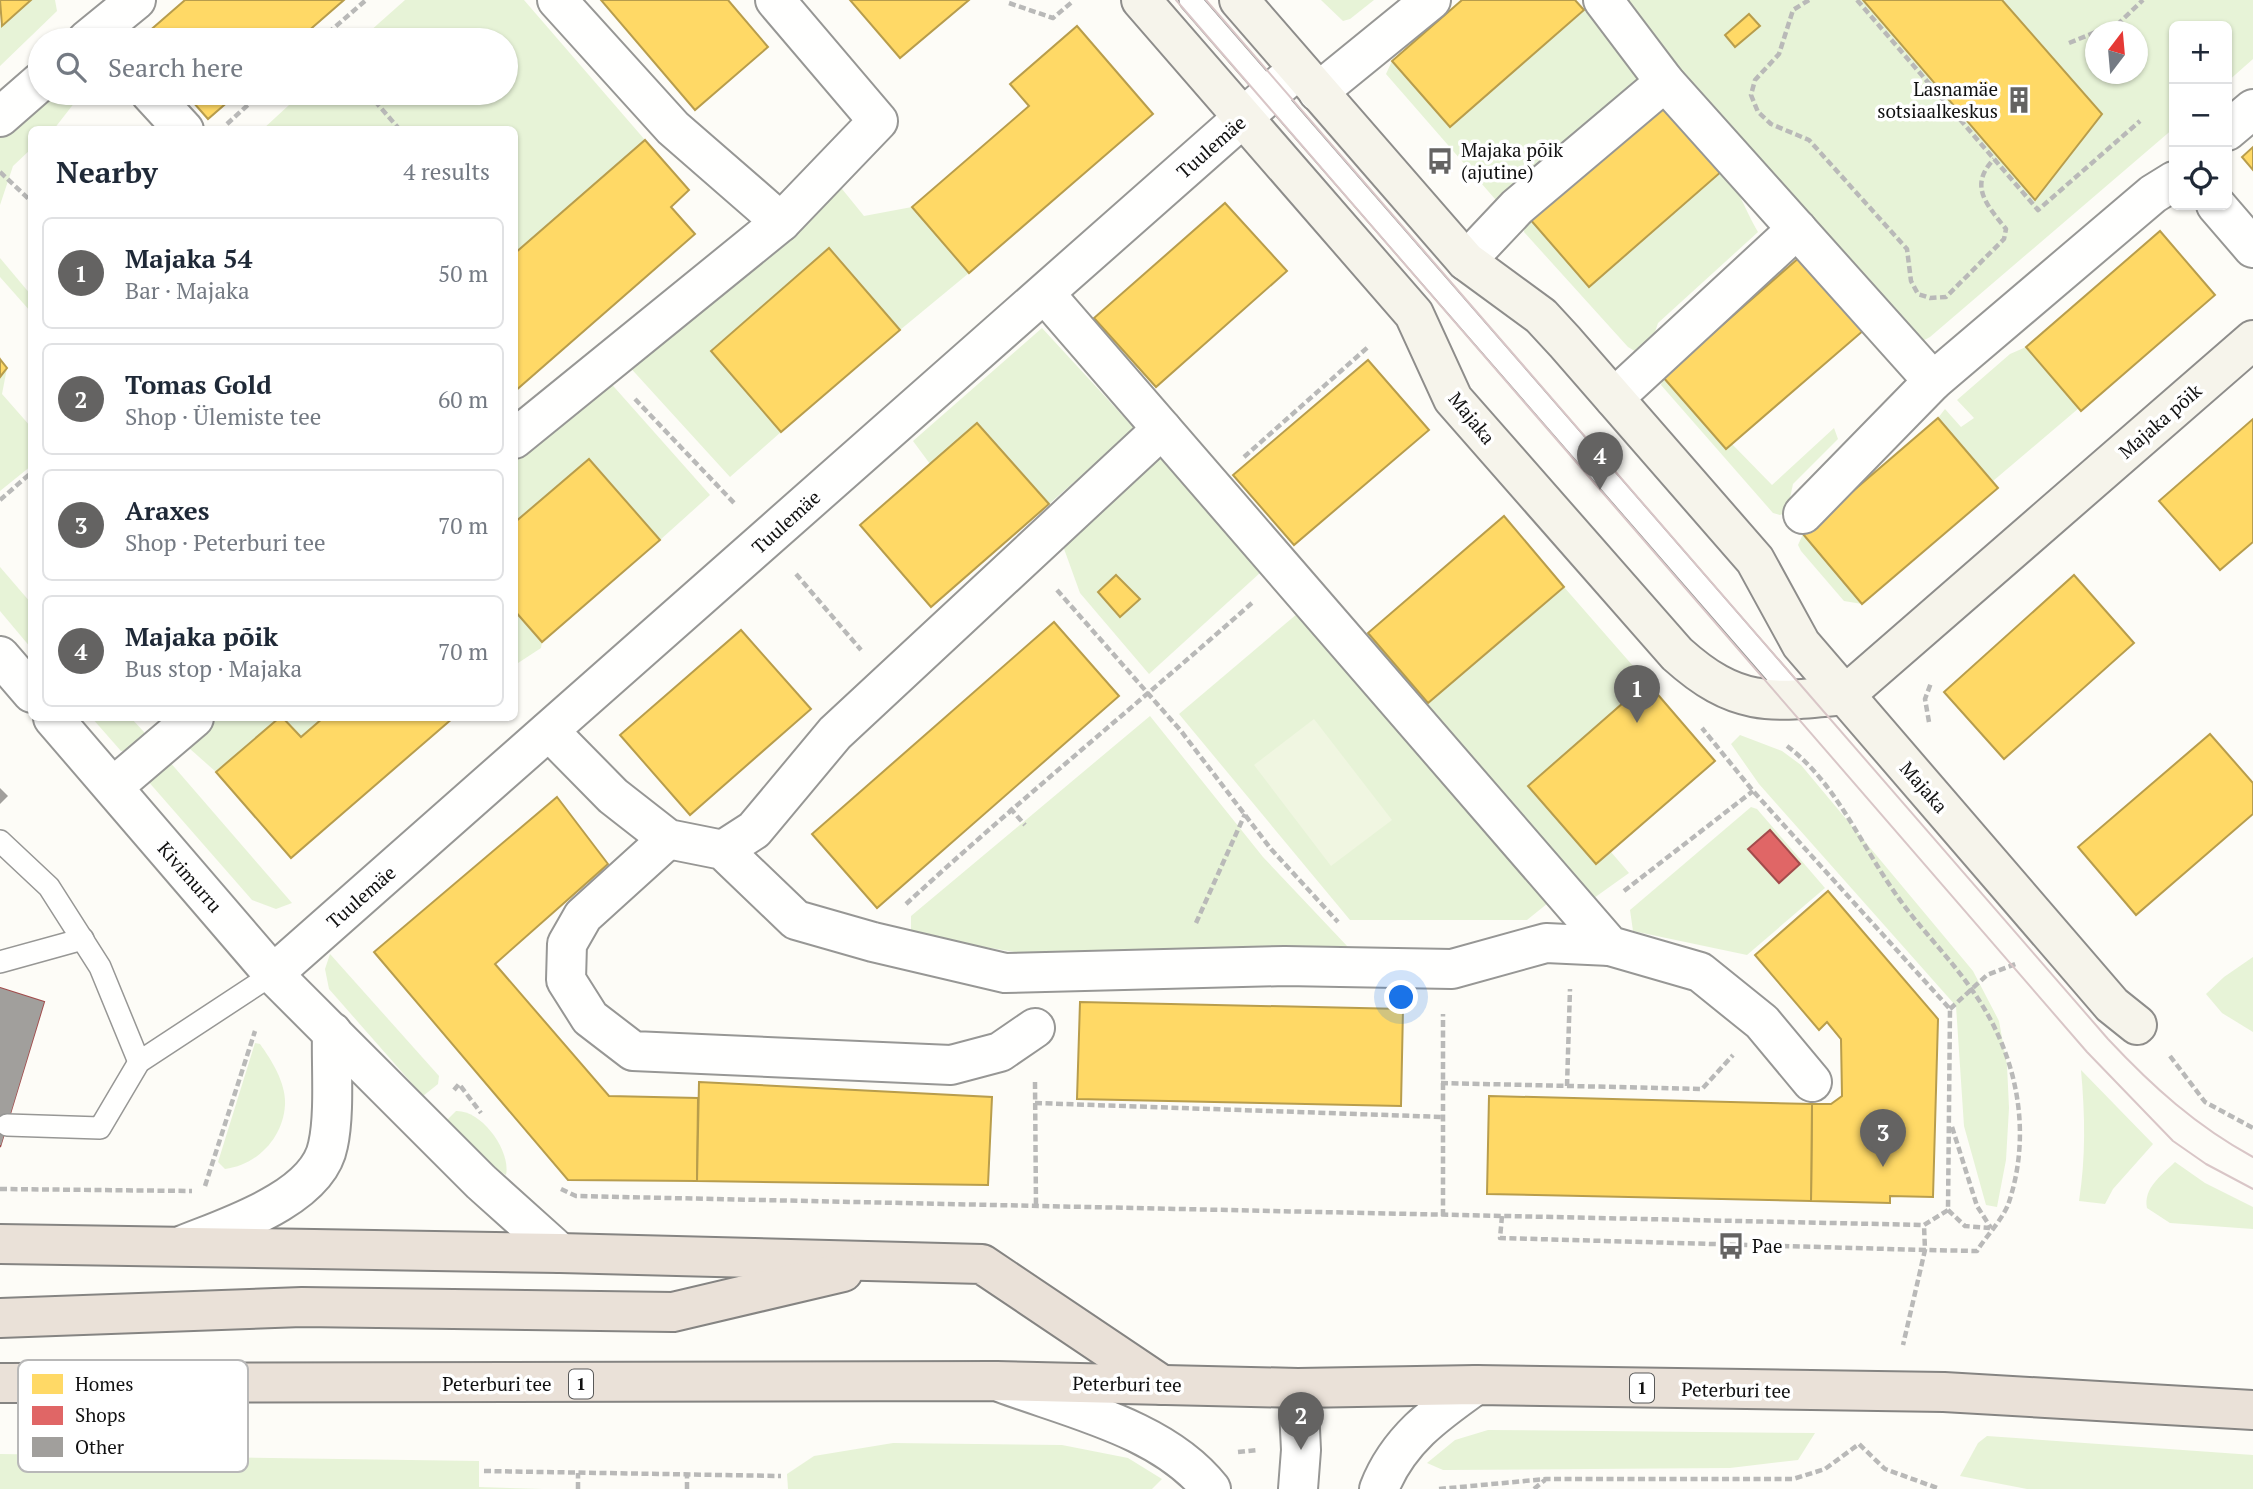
<!DOCTYPE html>
<meta charset="utf-8">
<style>
:root{--surface:#fff;--page:#f6f6f7;--text:#1f2937;--muted:#747a83;--line:#e0e1e3;--accent:#646362}
body{margin:0;font-family:"PT Serif",serif;background:var(--page);color:var(--text)}
.controls{position:absolute;right:21px;top:21px;display:grid;overflow:hidden;border-radius:10px;box-shadow:0 2px 5px #0004}
.controls button{width:63px;height:63px;display:grid;place-items:center;padding:0;border:0;border-bottom:2px solid var(--line);background:var(--surface);color:var(--text);font:35px sans-serif}
.compass{position:absolute;left:2085px;top:21px;width:63px;height:63px;border-radius:50%;background:var(--surface);box-shadow:0 2px 5px #0004;rotate:16deg}
.you{position:absolute;left:1402px;top:998px;width:24px;height:24px;margin:-18px;border:5px solid #fff;border-radius:50%;background:#1a73e8;box-shadow:0 0 0 10px #1a73e833}
.badge{display:grid;place-items:center;width:46px;height:46px;border-radius:50%;background:var(--accent);color:#fff;font-size:23px;font-weight:700}
.pin{position:absolute;translate:-50% -58px;filter:drop-shadow(0 2px 4px #0008)}
.pin::after{content:'';position:absolute;top:37px;width:24px;height:21px;background:inherit;clip-path:polygon(0 0,100% 0,50% 100%)}
.list{margin:0;padding:0;list-style:none}
h2{display:flex;justify-content:space-between;align-items:center;height:91px;margin:0;padding:0 28px;font-size:30px}
h2 small{font-size:23px;font-weight:400;color:var(--muted)}
.list li{display:grid;grid-template-columns:46px 1fr auto;gap:21px;align-items:center;box-sizing:border-box;height:112px;margin:0 14px 14px;padding:0 14px;border:2px solid var(--line);border-radius:10px}
.list b{display:block;font-size:26px;white-space:nowrap}
.list p{margin:0;font-size:23px;white-space:nowrap;color:var(--muted)}
.list em{font-size:23px;font-style:normal;color:var(--muted)}
.icon{flex:none;width:38px;height:38px;fill:none;stroke:currentColor;stroke-width:2;stroke-linecap:round;stroke-linejoin:round}
.map{position:relative;flex:none;width:2253px;height:1489px;overflow:hidden}
.search{position:absolute;background:var(--surface);box-shadow:0 2px 5px #0004;left:28px;top:28px;width:490px;height:77px;display:flex;align-items:center;gap:18px;box-sizing:border-box;padding:0 24px;border-radius:38px;color:var(--muted);font-size:26px}
.panel{position:absolute;background:var(--surface);box-shadow:0 2px 5px #0004;left:28px;top:126px;width:490px;height:595px;border-radius:10px}
.map>svg:first-child{display:block}
.green{fill:#e7f3d7;fill-rule:evenodd}
.pitch{fill:#f0f6e1}
.homes{fill:#ffd966;stroke:#b89d4c;stroke-width:2}
.shops{fill:#e06666;stroke:#a24c4c;stroke-width:2}
.building{fill:#a19f9c}
.lines{fill:none;stroke-linecap:round;stroke-linejoin:round}
.lane-casing{stroke:#979795;stroke-width:24}
.street-casing{stroke:#979795;stroke-width:42}
.secondary-casing{stroke:#8e8d8b;stroke-width:42}
.highway-casing{stroke:#858482;stroke-width:42}
.path{stroke:#b9b9b8;stroke-width:4.5;stroke-dasharray:7 3.5;stroke-linecap:butt}
.lane{stroke:#fffffe;stroke-width:21}
.street{stroke:#fffffe;stroke-width:38}
.secondary{stroke:#f6f4eb;stroke-width:38}
.highway{stroke:#eae1d8;stroke-width:38}
.tram{stroke:#d9c6c7;stroke-width:2}
.labels{text-anchor:middle;stroke-width:7;stroke-linejoin:round;paint-order:stroke}
.shield{fill:#fff;stroke:#585858;stroke-width:2}
.shield-label{font-size:18px;font-weight:bold;fill:#111}
.poi-label{font-size:19px;fill:#111;stroke:#fff;text-anchor:start}
.street-label{font-size:19px;fill:#111;stroke:#fff}
.key{fill:#fff;stroke:#b8b8b8;stroke-width:2}
.key-label{font-size:19px;fill:#111}
</style>
<div class="map">
<svg width="2253" height="1489" viewBox="0 0 2253 1489">
<rect width="100%" height="100%" fill="#fdfcf7"/>
<!-- green -->
<g class="green">
<path d="M 31,0 L 55,0 L 57,11 L 0,66 L 0,24 L 2,26 Z"/>
<path d="M 405,0 L 524,0 L 645,140 L 515,254 L 514,130 L 262,130 L 302,93 L 506,93 L 506,40 L 360,40 Z"/>
<path d="M 1321,0 L 1374,0 L 1350,19 L 1343,21 Z"/>
<path d="M 1625,0 L 2253,0 L 2253,59 L 2227,82 L 2227,26 L 2174,26 L 2174,128 L 1930,337 L 1919,343 L 1660,48 ZM 2096,32 L 2138,32 L 2138,74 L 2096,74 Z"/>
<path d="M 1584,10 L 1592,11 L 1638,78 L 1636,84 L 1504,200 L 1495,199 L 1386,74 L 1392,61 L 1450,126 Z"/>
<path d="M 43,93 L 82,93 L 54,129 L 32,130 L 31,149 L 13,166 L 0,205 L 0,130 Z"/>
<path d="M 1722,171 C 1741,192 1744,208 1758,232 L 1658,323 L 1651,344 L 1638,353 L 1628,347 L 1524,232 L 1524,224 L 1529,218 L 1589,287 Z"/>
<path d="M 838,184 L 864,216 L 912,207 L 969,273 L 900,330 L 828,249 L 711,350 L 781,432 L 730,477 L 626,363 Z"/>
<path d="M 0,258 L 31,295 L 31,312 L 0,277 Z"/>
<path d="M 1042,328 L 1135,429 L 1049,504 L 978,423 L 930,464 L 913,441 Z"/>
<path d="M 2026,347 L 2079,408 L 1993,481 L 1938,418 L 1945,409 L 1961,427 L 1974,418 L 1957,400 L 2010,354 Z"/>
<path d="M 7,368 L 2,394 L 31,427 L 31,466 L 0,491 L 0,377 Z"/>
<path d="M 1663,377 L 1726,449 L 1732,444 L 1772,485 L 1834,428 L 1838,439 L 1793,484 L 1787,512 L 1780,515 L 1773,513 L 1661,385 Z"/>
<path d="M 607,379 L 710,495 L 660,540 L 589,459 L 515,523 L 515,457 Z"/>
<path d="M 1163,454 L 1261,572 L 1149,674 L 1080,593 L 1063,546 ZM 1117,575 L 1139,599 L 1120,617 L 1098,593 Z"/>
<path d="M 1803,534 L 1862,604 L 1844,601 L 1801,551 L 1798,545 Z"/>
<path d="M 0,567 L 31,603 L 31,648 L 0,611 Z"/>
<path d="M 1564,587 L 1647,682 L 1528,786 L 1596,864 L 1611,852 L 1629,873 L 1587,903 L 1357,643 L 1368,633 L 1428,703 Z"/>
<path d="M 1304,608 L 1553,899 L 1527,920 L 1350,920 L 1179,714 Z"/>
<path d="M 514,610 L 542,642 L 541,648 L 515,665 Z"/>
<path d="M 1150,716 L 1263,857 L 1348,947 L 1039,956 L 911,935 L 911,916 Z"/>
<path d="M 92,718 L 131,718 L 144,732 L 144,738 L 126,751 L 121,751 Z"/>
<path d="M 207,718 L 279,718 L 216,772 L 180,740 Z"/>
<path d="M 283,718 L 323,718 L 301,737 Z"/>
<path d="M 1740,735 L 1782,751 L 1801,765 L 1973,971 L 1999,1021 L 2007,1065 L 2009,1108 L 2006,1160 L 1997,1207 L 1986,1205 L 1964,1126 L 1956,1006 L 1759,784 L 1731,744 Z"/>
<path d="M 169,761 L 292,903 L 276,909 L 252,900 L 147,780 Z"/>
<path d="M 1751,807 L 1757,809 L 1825,888 L 1747,955 L 1633,931 L 1630,910 Z"/>
<path d="M 330,954 L 439,1076 L 438,1084 L 423,1096 L 329,989 L 325,969 Z"/>
<path d="M 2253,957 L 2253,1032 L 2222,1013 L 2206,994 L 2224,977 Z"/>
<path d="M 255,1043 L 260,1044 C 272,1061 286,1083 285,1105 C 283,1138 257,1165 225,1169 L 218,1162 Z"/>
<path d="M 2081,1070 L 2153,1144 L 2113,1189 L 2105,1204 L 2079,1201 C 2086,1157 2085,1115 2081,1070 Z"/>
<path d="M 456,1111 C 482,1110 511,1151 506,1175 L 489,1166 L 445,1122 Z"/>
<path d="M 2175,1162 L 2205,1183 L 2253,1207 L 2253,1229 L 2170,1223 L 2147,1208 C 2143,1188 2162,1175 2175,1162 Z"/>
<path d="M 1488,1430 L 1815,1433 L 1798,1460 L 1730,1468 L 1443,1470 L 1427,1463 L 1455,1440 Z"/>
<path d="M 1987,1436 L 2253,1455 L 2253,1489 L 2027,1489 L 1960,1476 L 1978,1443 Z"/>
<path d="M 893,1443 L 1062,1445 L 1128,1458 L 1162,1479 L 1152,1489 L 788,1489 L 787,1474 L 814,1456 Z"/>
<path d="M 0,1454 L 479,1461 L 479,1487 L 544,1489 L 0,1489 Z"/>
</g>
<!-- pitch -->
<path class="pitch" d="M 1314,719 L 1392,820 L 1331,866 L 1254,765 Z"/>
<!-- homes -->
<g class="homes">
<path d="M 0,0 L 31,0 L 2,26 Z"/>
<path d="M 185,0 L 344,0 L 298,40 L 139,40 Z"/>
<path d="M 601,0 L 728,0 L 768,47 L 695,110 Z"/>
<path d="M 850,0 L 969,0 L 900,58 Z"/>
<path d="M 1462,0 L 1575,0 L 1584,10 L 1450,127 L 1392,61 Z"/>
<path d="M 1863,0 L 2002,0 L 2102,114 L 2035,200 Z"/>
<path d="M 1749,14 L 1760,26 L 1735,47 L 1725,35 Z"/>
<path d="M 1077,26 L 1153,114 L 969,273 L 912,207 L 1029,106 L 1010,84 Z"/>
<path d="M 185,93 L 238,93 L 208,119 Z"/>
<path d="M 1663,103 L 1722,171 L 1589,287 L 1529,218 Z"/>
<path d="M 645,140 L 689,190 L 671,207 L 695,234 L 514,392 L 514,254 Z"/>
<path d="M 2253,147 L 2253,170 L 2242,157 Z"/>
<path d="M 1225,203 L 1287,271 L 1156,387 L 1094,318 Z"/>
<path d="M 2160,231 L 2215,295 L 2081,411 L 2026,347 Z"/>
<path d="M 829,248 L 900,330 L 781,432 L 711,351 Z"/>
<path d="M 1801,256 L 1864,330 L 1726,449 L 1663,377 Z"/>
<path d="M 0,359 L 7,368 L 0,377 Z"/>
<path d="M 1368,360 L 1429,430 L 1294,545 L 1233,475 Z"/>
<path d="M 1938,418 L 1998,488 L 1862,604 L 1803,534 Z"/>
<path d="M 2253,419 L 2253,542 L 2220,570 L 2159,501 Z"/>
<path d="M 977,423 L 1049,504 L 931,607 L 860,525 Z"/>
<path d="M 589,459 L 660,540 L 542,642 L 514,610 L 514,523 Z"/>
<path d="M 1504,516 L 1564,587 L 1428,703 L 1368,633 Z"/>
<path d="M 1116,575 L 1140,599 L 1120,617 L 1098,592 Z"/>
<path d="M 2074,575 L 2134,643 L 2004,759 L 1944,692 Z"/>
<path d="M 1054,622 L 1119,696 L 877,908 L 812,834 Z"/>
<path d="M 741,630 L 811,709 L 690,815 L 620,735 Z"/>
<path d="M 1647,682 L 1715,761 L 1596,864 L 1528,786 Z"/>
<path d="M 279,718 L 283,718 L 301,737 L 323,718 L 453,718 L 291,858 L 216,772 Z"/>
<path d="M 2210,734 L 2253,783 L 2253,814 L 2136,915 L 2078,847 Z"/>
<path d="M 557,797 L 608,864 L 495,964 L 609,1096 L 698,1098 L 697,1181 L 568,1180 L 374,952 Z"/>
<path d="M 1828,891 L 1938,1019 L 1933,1197 L 1890,1196 L 1890,1203 L 1811,1201 L 1812,1104 L 1831,1104 L 1842,1096 L 1841,1039 L 1827,1022 L 1819,1030 L 1755,955 Z"/>
<path d="M 1080,1002 L 1403,1009 L 1401,1106 L 1077,1099 Z"/>
<path d="M 699,1082 L 992,1097 L 988,1185 L 697,1181 Z"/>
<path d="M 1489,1096 L 1812,1104 L 1811,1201 L 1487,1194 Z"/>
</g>
<!-- shops -->
<g class="shops">
<path d="M 1770,830 L 1800,864 L 1779,883 L 1748,849 Z"/>
<path d="M 0,988 L 44,1002 L 0,1147 Z"/>
</g>
<!-- building -->
<g class="building">
<path d="M 0,788 L 8,796 L 0,804 Z"/>
<path d="M 0,988 L 44,1002 L 1,1145 L 0,1145 Z"/>
</g>
<g class="lines">
<defs>
<g id="lane">
<path d="M 1190,0 L 1797,698"/>
<path d="M 0,841 L 49,887 L 100,967 L 139,1062"/>
<path d="M 0,962 L 83,939"/>
<path d="M 7,1125 L 100,1128 L 139,1062 L 273,974"/>
</g>
<g id="street">
<path d="M 557,0 L 673,128 L 781,222"/>
<path d="M 1603,0 L 1665,82 L 1933,381"/>
<path d="M 87,40 L 136,0"/>
<path d="M 1318,92 L 1431,0"/>
<path d="M 150,93 L 184,130"/>
<path d="M 0,117 L 40,82"/>
<path d="M 2227,131 L 2253,109"/>
<path d="M 2216,205 L 2253,248"/>
<path d="M 1466,261 L 1517,207 L 1665,82"/>
<path d="M 1045,294 L 1610,946 L 1700,972 L 1762,1022 L 1812,1082"/>
<path d="M 1614,398 L 1797,229"/>
<path d="M 514,439 L 781,222 L 878,121 L 775,0"/>
<path d="M 1803,514 L 1933,381 L 2153,194 L 2174,181"/>
<path d="M 0,656 L 32,693"/>
<path d="M 53,718 L 273,974 L 481,1182 L 560,1253"/>
<path d="M 549,731 L 613,796 L 668,839 L 723,850 L 796,920 L 873,942 L 1005,973 L 1285,966 L 1452,969 L 1546,943 L 1610,946"/>
<path d="M 113,787 L 194,718"/>
<path d="M 668,839 L 583,916 L 567,944 L 566,980 L 590,1018 L 633,1051 L 951,1065 L 1000,1052 L 1035,1028"/>
<path d="M 723,850 L 754,830 L 835,733 L 1162,429"/>
<path d="M 273,974 L 1298,69"/>
<path d="M 183,1245 C 227,1227 318,1199 328,1145 C 335,1114 331,1065 332,1032"/>
<path d="M 1002,1383 C 1072,1409 1164,1429 1211,1489"/>
<path d="M 1298,1388 L 1301,1450 L 1298,1489"/>
<path d="M 1379,1489 C 1398,1440 1435,1414 1476,1385"/>
</g>
<g id="secondary">
<path d="M 1141,0 L 1414,314 L 1453,399 L 1677,654 C 1736,707 1769,703 1845,695"/>
<path d="M 1239,0 L 1466,261 L 1541,316 L 1565,342 L 1755,560 L 1801,644 L 2112,1005 L 2137,1025"/>
<path d="M 1845,695 L 2253,340"/>
</g>
<g id="highway">
<path d="M 0,1244 L 560,1253 L 982,1264 L 1162,1385"/>
<path d="M 0,1318 L 302,1307 L 673,1312 L 843,1272"/>
<path d="M 0,1383 L 997,1381 L 1298,1388 L 1476,1385 L 1944,1392 L 2253,1410"/>
</g>
</defs>
<!-- lane casing -->
<use href="#lane" class="lane-casing"/>
<!-- street casing -->
<use href="#street" class="street-casing"/>
<!-- secondary casing -->
<use href="#secondary" class="secondary-casing"/>
<!-- highway casing -->
<use href="#highway" class="highway-casing"/>
<!-- path -->
<g class="path">
<path d="M 1809,0 L 1793,10 L 1779,54 L 1755,80 L 1751,95 L 1758,112 L 1771,124 L 1809,140 L 1907,249 L 1911,281 L 1918,294 L 1930,298 L 1946,297 L 2004,239 L 2006,229 C 1987,205 1968,186 1994,159"/>
<path d="M 1857,0 L 2038,210 L 2140,121"/>
<path d="M 1009,3 L 1053,18 L 1072,2"/>
<path d="M 2097,32 L 2118,24 L 2143,0"/>
<path d="M 320,40 L 366,0"/>
<path d="M 2069,43 L 2096,32"/>
<path d="M 368,93 L 400,130"/>
<path d="M 227,124 L 261,93"/>
<path d="M 0,172 L 32,202"/>
<path d="M 635,399 L 735,504"/>
<path d="M 1244,457 L 1368,347"/>
<path d="M 0,500 L 32,472"/>
<path d="M 796,574 L 861,650"/>
<path d="M 1057,590 L 1181,731 L 1271,849 L 1338,922"/>
<path d="M 1929,722 L 1925,699 L 1931,683"/>
<path d="M 1787,746 C 1835,782 1859,841 1893,890 C 1917,926 1948,955 1972,990 C 2016,1051 2033,1129 2009,1202 C 2004,1218 1986,1236 1977,1251 L 1925,1250 L 1903,1345"/>
<path d="M 1010,808 L 1025,825"/>
<path d="M 1624,891 L 1753,791"/>
<path d="M 906,904 C 1019,800 1138,704 1253,602"/>
<path d="M 1196,923 L 1245,814"/>
<path d="M 1950,1009 L 1987,975 L 2018,963"/>
<path d="M 2170,1056 L 2205,1102 L 2253,1128"/>
<path d="M 1035,1082 L 1036,1207"/>
<path d="M 1441,1083 L 1702,1089 L 1733,1055"/>
<path d="M 1567,1086 L 1570,989"/>
<path d="M 454,1090 L 459,1084 L 481,1113"/>
<path d="M 1035,1103 L 1444,1117"/>
<path d="M 1952,1127 L 1977,1206 L 1991,1228"/>
<path d="M 205,1186 L 255,1031"/>
<path d="M 0,1189 L 192,1191"/>
<path d="M 561,1189 L 576,1196 L 1924,1225 L 1948,1210 L 1950,1009 L 1753,791 L 1702,728"/>
<path d="M 1948,1210 L 1965,1226 L 1990,1228"/>
<path d="M 1443,1216 L 1443,1014"/>
<path d="M 1502,1216 L 1500,1238 L 1925,1250 L 1924,1225"/>
<path d="M 1238,1452 L 1257,1450"/>
<path d="M 484,1471 L 781,1476"/>
<path d="M 578,1489 L 578,1473"/>
<path d="M 687,1489 L 687,1476"/>
<path d="M 1439,1489 L 1546,1479 L 1793,1479 L 1825,1469 L 1859,1444 L 1885,1469 L 1940,1489"/>
<path d="M 1534,1489 L 1545,1480"/>
</g>
<!-- lane -->
<use href="#lane" class="lane"/>
<!-- street -->
<use href="#street" class="street"/>
<!-- secondary -->
<use href="#secondary" class="secondary"/>
<!-- highway -->
<use href="#highway" class="highway"/>
<!-- tram -->
<g class="tram">
<path d="M 1176,0 L 2087,1052 L 2173,1141 L 2206,1164 L 2253,1189"/>
<path d="M 1206,0 L 2108,1039 C 2152,1086 2196,1126 2253,1157"/>
</g>
</g>
<!-- icons -->
<defs>
<symbol id="building-bare" viewBox="-9 -9 18 18"><path d="M-4-6H4V6H1V3H-1V6H-4ZM-2.5-4.3h1.7v1.8h-1.7ZM.8-4.3h1.7v1.8H.8ZM-2.5-1h1.7V.8h-1.7ZM.8-1h1.7V.8H.8Z" fill="#646362" stroke="#fff" stroke-width="2.5" paint-order="stroke"/></symbol>
<symbol id="bus-bare" viewBox="-9 -9 18 18"><path d="M-5-6H5V4H4V6H2V4H-2V6H-4V4H-5ZM-3.5-4V0h7V-4ZM-3.5 1.2v1.5H-2V1.2ZM2 1.2v1.5H3.5V1.2Z" fill="#646362" stroke="#fff" stroke-width="2.5" paint-order="stroke"/></symbol>
</defs>
<g fill-rule="evenodd">
<use href="#building-bare" x="2000" y="81" width="38" height="38"/>
<use href="#bus-bare" x="1421" y="142" width="38" height="38"/>
<use href="#bus-bare" x="1712" y="1227" width="38" height="38"/>
</g>
<g class="labels">
<!-- shield labels -->
<g class="shield">
<rect x="569" y="1369.5" width="24" height="29" rx="5"/>
<rect x="1630" y="1373.5" width="24" height="29" rx="5"/>
</g>
<g class="shield-label">
<text x="581" y="1390">1</text>
<text x="1642" y="1394">1</text>
</g>
<!-- poi labels -->
<g class="poi-label">
<text x="1998" y="96" text-anchor="end">Lasnamäe<tspan x="1998" dy="22">sotsiaalkeskus</tspan></text>
<text x="1461" y="157">Majaka põik<tspan x="1461" dy="22">(ajutine)</tspan></text>
<text x="1752" y="1253">Pae</text>
</g>
<!-- street labels -->
<g class="street-label">
<text transform="translate(1211 147) rotate(-41)" y="7">Tuulemäe</text>
<text transform="translate(1472 418) rotate(51)" y="7">Majaka</text>
<text transform="translate(2160 421) rotate(-41)" y="7">Majaka põik</text>
<text transform="translate(786 522) rotate(-42)" y="7">Tuulemäe</text>
<text transform="translate(1924 787) rotate(49)" y="7">Majaka</text>
<text transform="translate(190 877) rotate(49)" y="7">Kivimurru</text>
<text transform="translate(361 897) rotate(-41)" y="7">Tuulemäe</text>
<text x="497" y="1391">Peterburi tee</text>
<text transform="translate(1127 1384) rotate(1)" y="7">Peterburi tee</text>
<text transform="translate(1736 1390) rotate(1)" y="7">Peterburi tee</text>
</g>
</g>
<!-- legend -->
<rect x="18" y="1360" width="230" height="112" rx="10" class="key"/>
<rect x="32" y="1374" width="31" height="20" fill="#ffd966"/>
<rect x="32" y="1406" width="31" height="19" fill="#e06666"/>
<rect x="32" y="1437" width="31" height="20" fill="#a19f9c"/>
<g class="key-label">
<text x="75" y="1391">Homes</text>
<text x="75" y="1422">Shops</text>
<text x="75" y="1454">Other</text>
</g>
</svg>
<div class="controls">
<button>+</button>
<button>−</button>
<button><svg class="icon" aria-label="locate" viewBox="0 0 24 24"><circle cx="12" cy="12" r="6"/><path d="M12 2v4M12 18v4M2 12h4M18 12h4"/></svg></button>
</div>
<svg class="compass" viewBox="-18 -18 36 36"><path d="M0-13l5 13h-10z" fill="#e53935"/><path d="M0 13l5-13h-10z" fill="#747a83"/></svg>
<div class="you"></div>
<div class="pin badge" style="left:1637px;top:723px">1</div>
<div class="pin badge" style="left:1301px;top:1450px">2</div>
<div class="pin badge" style="left:1883px;top:1167px">3</div>
<div class="pin badge" style="left:1600px;top:490px">4</div>
<div class="search"><svg class="icon" aria-label="search" viewBox="0 0 24 24"><circle cx="10" cy="10" r="6"/><path d="M15 15l6 6"/></svg>Search here</div>
<section class="panel">
<h2>Nearby<small>4 results</small></h2>
<ul class="list">
<li><span class="badge">1</span><div><b>Majaka 54</b><p>Bar · Majaka</p></div><em>50 m</em></li>
<li><span class="badge">2</span><div><b>Tomas Gold</b><p>Shop · Ülemiste tee</p></div><em>60 m</em></li>
<li><span class="badge">3</span><div><b>Araxes</b><p>Shop · Peterburi tee</p></div><em>70 m</em></li>
<li><span class="badge">4</span><div><b>Majaka põik</b><p>Bus stop · Majaka</p></div><em>70 m</em></li>
</ul>
</section>
</div>
